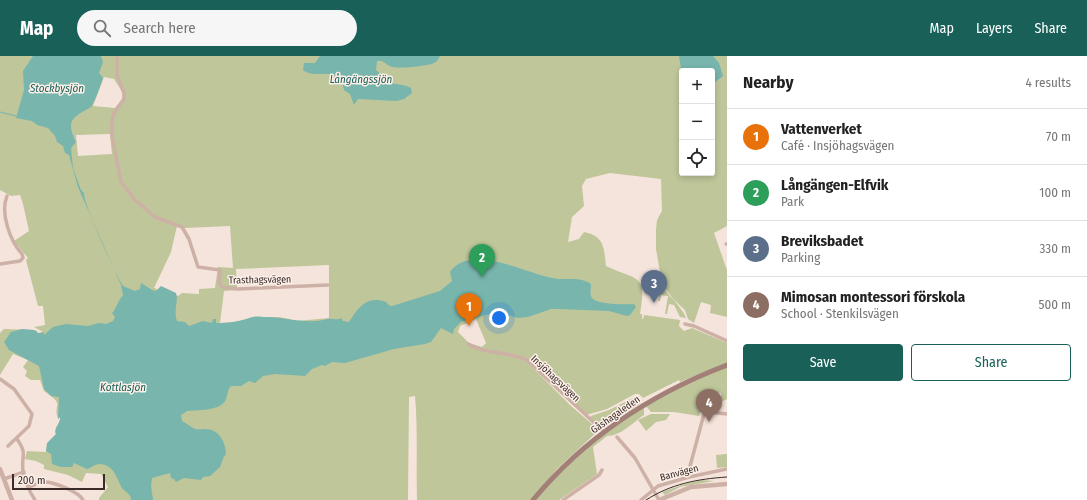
<!DOCTYPE html>
<meta charset="utf-8">
<style>
:root{--surface:#fff;--page:#f6f6f6;--text:#222;--muted:#767676;--line:#e0e0e0;--accent:#186058}
body{margin:0;font-family:"Fira Sans Condensed",sans-serif;background:var(--page);color:var(--text)}
.controls{position:absolute;right:12px;top:12px;display:grid;overflow:hidden;border-radius:4px;box-shadow:0 2px 6px #0003}
.controls button{width:36px;height:36px;display:grid;place-items:center;padding:0;border:0;border-bottom:1px solid var(--line);background:var(--surface);color:var(--text);font:20px sans-serif}
.scale{position:absolute;left:12px;bottom:10px;width:93px;box-sizing:border-box;padding-left:4px;border:2px solid #3a2a28;border-top:0;font-size:11px;line-height:14px;white-space:nowrap;color:#3a2a28;-webkit-text-stroke:3px #fcf0e9;paint-order:stroke}
.you{position:absolute;left:499px;top:262px;width:14px;height:14px;margin:-10px;border:3px solid #fff;border-radius:50%;background:#1a73e8;box-shadow:0 0 0 6px #1a73e833}
.badge{display:grid;place-items:center;width:26px;height:26px;border-radius:50%;background:var(--accent);color:#fff;font-size:13px;font-weight:700}
.pin{position:absolute;translate:-50% -33px;filter:drop-shadow(0 1px 2px #0008)}
.pin::after{content:'';position:absolute;top:21px;width:14px;height:12px;background:inherit;clip-path:polygon(0 0,100% 0,50% 100%)}
.list{margin:0;padding:0;list-style:none}
h2{display:flex;justify-content:space-between;align-items:center;height:52px;margin:0;padding:0 16px;font-size:17px}
h2 small{font-size:13px;font-weight:400;color:var(--muted)}
.list li{display:grid;grid-template-columns:26px 1fr auto;gap:12px;align-items:center;box-sizing:border-box;height:56px;padding:0 16px;border-top:1px solid var(--line)}
.list b{display:block;font-size:15px;white-space:nowrap}
.list p{margin:0;font-size:13px;white-space:nowrap;color:var(--muted)}
.list em{font-size:13px;font-style:normal;color:var(--muted)}
.actions{display:flex;gap:8px;padding:12px 16px}
.actions a{flex:1;padding:9px 0;border:1px solid var(--accent);border-radius:4px;text-align:center;font-size:14px;color:var(--accent)}
.actions .main{background:var(--accent);color:#fff}
.icon{flex:none;width:22px;height:22px;fill:none;stroke:currentColor;stroke-width:2;stroke-linecap:round;stroke-linejoin:round}
.map{position:relative;flex:none;width:727px;height:444px;overflow:hidden}
header{display:flex;align-items:center;gap:24px;box-sizing:border-box;height:56px;padding:0 20px;background:var(--accent);color:#fff}
header strong{font-size:19px}
nav{display:flex;gap:22px;margin-inline-start:auto;font-size:14px}
.search{width:280px;height:36px;background:var(--page);display:flex;align-items:center;gap:10px;box-sizing:border-box;padding:0 14px;border-radius:22px;color:var(--muted);font-size:15px}
main{display:flex}
aside{flex:1;background:var(--surface)}
.map>svg:first-child{display:block}
.green{fill:#bfc69a;fill-rule:evenodd}
.water{fill:#77b5ad}
.lines{fill:none;stroke-linecap:round;stroke-linejoin:round}
.stream{stroke:#77b5ad;stroke-width:1}
.minor{stroke:#ceb1a6;stroke-width:3.5}
.tertiary{stroke:#ceb1a6;stroke-width:4.5}
.secondary{stroke:#a27f77;stroke-width:5}
.tram{stroke:#3a2a28;stroke-width:1}
.labels{text-anchor:middle;stroke-width:3;stroke-linejoin:round;paint-order:stroke}
.street-label{font-size:10px;fill:#3a2a28;stroke:#fcf0e9}
.water-label{font-size:11px;font-style:italic;fill:#186058;stroke:#fcf0e9}
</style>
<header>
<strong>Map</strong>
<div class="search"><svg class="icon" aria-label="search" viewBox="0 0 24 24"><circle cx="10" cy="10" r="6"/><path d="M15 15l6 6"/></svg>Search here</div>
<nav><a>Map</a><a>Layers</a><a>Share</a></nav>
</header>
<main>
<div class="map">
<svg width="727" height="444" viewBox="0 0 727 444">
<rect width="100%" height="100%" fill="#f5e4db"/>
<!-- green -->
<g class="green">
<path d="M 0,0 L 727,0 L 727,170 L 714,177 L 727,214 L 727,261 L 710,257 L 711,249 L 701,246 L 694,267 L 688,263 L 685,254 L 674,244 L 664,231 L 661,222 L 656,193 L 656,174 L 657,164 L 662,155 L 661,123 L 610,117 L 586,123 L 582,130 L 584,150 L 572,161 L 568,186 L 579,183 L 584,176 C 605,180 604,193 606,210 C 638,225 647,217 640,258 L 642,258 L 642,263 L 643,263 L 644,259 L 680,264 L 679,270 L 684,275 L 692,272 L 727,287 L 727,307 L 680,326 L 679,324 L 643,342 L 639,338 L 635,338 L 607,353 L 586,359 L 529,308 L 571,350 L 599,374 L 557,413 L 531,444 L 417,444 C 416,409 418,374 415,340 L 409,341 L 408,444 L 99,444 L 99,442 L 108,431 L 101,418 L 86,417 L 82,426 L 68,419 L 44,413 L 44,409 L 36,405 L 25,403 L 27,395 L 46,396 L 47,388 L 56,378 C 53,373 61,367 60,361 L 58,363 C 52,346 67,351 44,335 L 40,324 L 31,324 L 25,320 L 27,315 L 23,311 L 28,304 L 13,298 L 0,319 L 0,277 L 4,273 L 34,274 L 38,275 L 37,277 L 43,278 L 43,276 L 34,271 L 45,269 L 43,250 L 38,250 L 26,204 L 28,202 L 14,185 L 29,175 L 23,148 L 20,139 L 11,140 L 0,134 ZM 682,15 L 712,15 L 712,117 L 682,117 ZM 104,21 L 114,23 L 123,37 L 122,43 L 115,52 L 93,50 ZM 110,78 L 112,98 L 78,100 L 76,79 ZM 177,170 L 185,172 L 230,170 L 233,212 L 218,211 L 215,232 L 199,233 L 199,238 L 182,237 L 178,240 L 154,232 L 171,196 ZM 329,209 L 329,262 L 297,265 L 279,261 L 252,261 L 237,266 L 220,267 L 224,235 L 237,234 L 236,213 ZM 476,263 L 486,287 L 482,291 L 469,287 L 458,276 L 460,270 Z"/>
<path d="M 650,226 L 660,228 C 666,236 684,254 686,262 L 680,261 L 674,249 L 669,248 L 667,258 L 665,258 L 668,240 L 661,239 L 660,245 L 658,245 L 660,231 L 650,229 Z"/>
<path d="M 727,311 L 727,343 L 721,346 L 721,337 L 705,336 L 704,346 L 707,346 L 706,354 L 700,356 L 699,360 L 674,356 L 651,356 L 647,351 L 644,352 L 644,359 C 632,367 621,380 607,380 L 593,391 L 597,418 L 559,444 L 536,444 C 586,380 653,342 727,311 Z"/>
<path d="M 635,341 L 638,341 L 641,347 L 605,371 L 602,371 L 590,362 L 591,360 L 609,354 Z"/>
<path d="M 651,358 L 670,358 L 666,364 L 656,366 L 646,375 L 638,364 Z"/>
<path d="M 727,398 L 727,411 L 717,412 L 716,399 Z"/>
<path d="M 702,424 L 714,425 L 680,431 L 665,439 L 662,436 L 685,428 Z"/>
</g>
<!-- water -->
<g class="water">
<path d="M 33,0 L 101,0 L 103,6 L 99,17 L 103,22 C 102,26 93,50 91,51 C 73,61 65,64 76,86 L 71,92 L 73,112 L 81,134 L 84,137 C 82,144 116,220 123,230 L 135,235 L 140,233 L 141,227 L 152,234 L 156,235 L 161,230 L 176,237 C 179,245 173,254 177,265 L 185,266 L 189,270 L 203,265 L 212,267 L 213,263 L 216,263 L 216,267 C 231,267 240,265 253,261 C 256,260 262,261 266,261 C 286,261 307,269 327,263 C 332,262 336,265 341,262 L 343,265 L 349,266 C 357,254 365,240 383,245 C 389,246 387,250 392,250 L 440,235 L 452,225 L 450,216 C 470,187 525,217 552,222 C 566,225 578,220 591,228 C 591,233 589,240 593,243 C 598,248 626,249 634,248 L 636,251 L 630,259 L 627,260 L 609,255 L 559,253 L 551,253 L 528,261 L 518,262 L 504,258 L 493,257 L 461,266 L 454,273 L 453,278 L 441,272 L 431,286 L 425,288 L 394,293 L 345,307 L 332,306 L 325,310 L 322,309 L 312,313 L 305,320 L 275,318 L 263,320 L 255,327 L 249,325 L 241,330 L 231,330 C 227,334 228,340 225,345 C 219,355 197,354 187,355 L 181,359 L 182,365 C 186,367 191,371 195,373 C 198,374 201,373 205,373 C 219,373 226,386 226,399 L 224,400 L 220,411 L 210,420 L 203,421 L 201,424 L 184,422 L 176,426 L 174,423 L 171,422 L 170,417 L 152,422 L 151,430 L 153,444 L 131,444 C 131,437 126,437 122,432 C 117,423 114,408 99,408 C 95,408 91,412 87,413 L 74,407 L 72,411 L 61,411 L 52,408 L 51,398 L 46,395 L 47,387 L 56,378 C 53,373 61,367 60,361 L 58,363 L 59,341 L 51,340 L 44,333 L 39,310 L 9,294 L 4,286 L 11,276 L 22,273 L 34,274 L 38,277 L 44,276 L 44,279 L 53,271 L 66,268 L 88,270 L 99,267 L 106,268 L 113,265 L 115,261 L 112,257 C 115,255 118,245 123,239 L 121,229 L 78,131 L 69,99 L 65,97 L 63,90 L 57,86 L 55,80 L 48,72 L 37,69 L 32,65 L 16,62 L 24,34 L 23,15 Z"/>
<path d="M 320,0 L 440,0 C 438,3 437,6 434,7 C 428,10 399,13 392,11 C 386,9 384,4 377,5 L 376,14 C 381,18 385,24 392,27 C 398,29 404,28 411,32 L 412,37 L 404,43 L 397,45 L 358,43 L 354,49 L 350,38 L 344,34 C 340,7 317,25 303,14 L 304,7 L 315,7 Z"/>
<path d="M 679,0 L 713,0 L 719,7 L 723,20 L 714,27 L 712,27 L 712,15 L 682,15 L 682,19 Z"/>
</g>
<g class="lines">
<!-- stream -->
<path class="stream" d="M 0,56 L 16,60"/>
<!-- minor -->
<g class="minor">
<path d="M 117,0 L 117,19 L 124,37 L 124,43 L 114,57 L 112,64 L 112,80 L 121,126 L 135,144 L 155,161 L 182,171 L 189,183 L 198,211 L 220,214 L 219,227 L 222,231 L 237,233 L 328,229"/>
<path d="M 726,188 L 727,188"/>
<path d="M 0,208 L 20,205 L 23,202 L 22,198 C 10,185 0,157 7,140"/>
<path d="M 685,268 L 694,270 L 727,285"/>
<path d="M 468,288 C 486,299 508,295 527,304 L 603,375"/>
<path d="M 0,323 L 14,333 L 32,358 L 29,370 L 8,390"/>
<path d="M 617,381 L 635,402 L 659,444"/>
<path d="M 17,383 C 28,399 21,398 23,415 C 25,425 29,435 35,444"/>
<path d="M 689,421 L 689,414 L 704,358 L 708,356 L 727,358"/>
<path d="M 4,423 L 24,416"/>
<path d="M 28,431 C 33,430 38,427 43,426 C 53,425 79,436 83,444"/>
<path d="M 563,444 L 599,419 L 602,414"/>
<path d="M 641,444 L 658,430 L 689,421 L 727,413"/>
</g>
<!-- tertiary -->
<g class="tertiary">
<path d="M 0,413 L 12,444"/>
<path d="M 659,444 L 691,431 L 727,428"/>
</g>
<!-- secondary -->
<path class="secondary" d="M 533,444 C 585,381 651,338 727,309"/>
<!-- tram -->
<path class="tram" d="M 646,444 C 671,428 697,423 727,421"/>
</g>
<g class="labels">
<!-- street labels -->
<g class="street-label">
<text transform="translate(260 223) rotate(-1)" y="4">Trasthagsvägen</text>
<text transform="translate(556 322) rotate(43)" y="4">Insjöhagsvägen</text>
<text transform="translate(615 358) rotate(-35)" y="4">Gåshagaleden</text>
<text transform="translate(679 416) rotate(-15)" y="4">Banvägen</text>
</g>
<!-- water labels -->
<g class="water-label">
<text x="361" y="27">Långängssjön</text>
<text x="57" y="36">Stockbysjön</text>
<text x="123" y="335">Kottlasjön</text>
</g>
</g>
</svg>
<div class="controls">
<button>+</button>
<button>−</button>
<button><svg class="icon" aria-label="locate" viewBox="0 0 24 24"><circle cx="12" cy="12" r="6"/><path d="M12 2v4M12 18v4M2 12h4M18 12h4"/></svg></button>
</div>
<div class="scale">200 m</div>
<div class="you"></div>
<div class="pin badge" style="left:469px;top:270px;background:#e8710a">1</div>
<div class="pin badge" style="left:482px;top:221px;background:#2e9e5b">2</div>
<div class="pin badge" style="left:654px;top:247px;background:#5c6f8a">3</div>
<div class="pin badge" style="left:709px;top:366px;background:#8d6e63">4</div>
</div>
<aside>
<h2>Nearby<small>4 results</small></h2>
<ul class="list">
<li><span class="badge" style="background:#e8710a">1</span><div><b>Vattenverket</b><p>Café · Insjöhagsvägen</p></div><em>70 m</em></li>
<li><span class="badge" style="background:#2e9e5b">2</span><div><b>Långängen-Elfvik</b><p>Park</p></div><em>100 m</em></li>
<li><span class="badge" style="background:#5c6f8a">3</span><div><b>Breviksbadet</b><p>Parking</p></div><em>330 m</em></li>
<li><span class="badge" style="background:#8d6e63">4</span><div><b>Mimosan montessori förskola</b><p>School · Stenkilsvägen</p></div><em>500 m</em></li>
</ul>
<div class="actions"><a class="main">Save</a><a>Share</a></div>
</aside>
</main>
